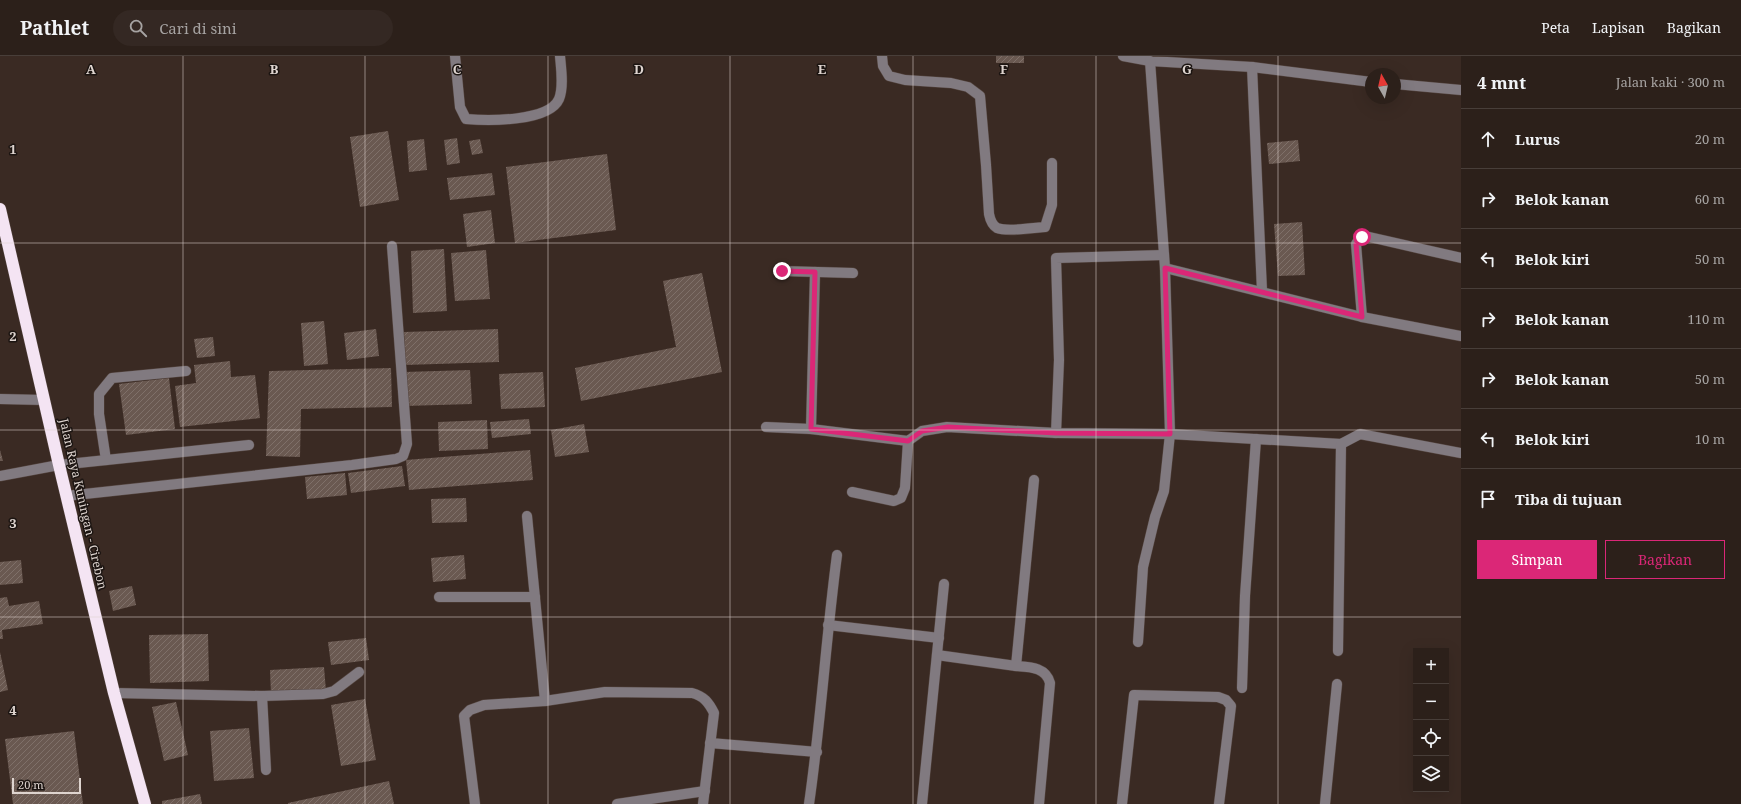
<!DOCTYPE html>
<html lang="id">
<meta charset="utf-8">
<style>
:root{--surface:#2c201a;--page:#342823;--text:#f1f3f6;--muted:#a6a3a2;--line:#483e39;--accent:#db2777}
body{margin:0;font-family:"Noto Serif",serif;background:var(--page);color:var(--text)}
.controls{position:absolute;right:12px;bottom:12px;display:grid;overflow:hidden;border-radius:0px;box-shadow:0 4px 16px #0002}
.controls button{width:36px;height:36px;display:grid;place-items:center;padding:0;border:0;border-bottom:1px solid var(--line);background:var(--surface);color:var(--text);font:20px sans-serif}
.compass{position:absolute;left:1365px;top:12px;width:36px;height:36px;border-radius:50%;background:var(--surface);box-shadow:0 4px 16px #0002;rotate:352deg}
.scale{position:absolute;left:12px;bottom:10px;width:69px;box-sizing:border-box;padding-left:4px;border:2px solid #ded4cf;border-top:0;font-size:11px;line-height:14px;white-space:nowrap;color:#ded4cf;-webkit-text-stroke:3px #1c1512;paint-order:stroke}
.stop{position:absolute;width:12px;height:12px;margin:-9px;border:3px solid #db2777;border-radius:50%;background:#fff}
.stop.end{background:#db2777;border-color:#fff;box-shadow:0 1px 4px #0008}
.list{margin:0;padding:0;list-style:none}
h2{display:flex;justify-content:space-between;align-items:center;height:52px;margin:0;padding:0 16px;font-size:17px}
h2 small{font-size:13px;font-weight:400;color:var(--muted)}
.list li{display:grid;grid-template-columns:26px 1fr auto;gap:12px;align-items:center;box-sizing:border-box;height:60px;padding:0 16px;border-top:1px solid var(--line)}
.list b{display:block;font-size:15px;white-space:nowrap}
.list em{font-size:13px;font-style:normal;color:var(--muted)}
.actions{display:flex;gap:8px;padding:12px 16px}
.actions a{flex:1;padding:9px 0;border:1px solid var(--accent);border-radius:0px;text-align:center;font-size:14px;color:var(--accent)}
.actions .main{background:var(--accent);color:#fff}
.icon{flex:none;width:22px;height:22px;fill:none;stroke:currentColor;stroke-width:2;stroke-linecap:round;stroke-linejoin:round}
.map{position:relative;flex:none;width:1461px;height:748px;overflow:hidden}
header{display:flex;align-items:center;gap:24px;box-sizing:border-box;height:56px;padding:0 20px;background:var(--surface);border-bottom:1px solid var(--line)}
header strong{font-size:19px}
nav{display:flex;gap:22px;margin-inline-start:auto;font-size:14px}
.search{width:280px;height:36px;background:var(--page);display:flex;align-items:center;gap:10px;box-sizing:border-box;padding:0 14px;border-radius:22px;color:var(--muted);font-size:15px}
main{display:flex}
aside{flex:1;background:var(--surface)}
.map>svg:first-child{display:block}
.building{fill:url(#building-hatch)}
.lines{fill:none;stroke-linecap:round;stroke-linejoin:round}
.minor-casing{stroke:#54453f;stroke-width:11}
.highway-casing{stroke:#54453f;stroke-width:13}
.minor{stroke:#817a80;stroke-width:10}
.highway{stroke:#f4e4f3;stroke-width:12}
.route{stroke:#db2777;stroke-width:5}
.grid{fill:none;stroke:#ded4cf;stroke-width:1;stroke-opacity:0.55}
.labels{text-anchor:middle;stroke-width:3;stroke-linejoin:round;paint-order:stroke}
.street-label{font-size:12px;fill:#ded4cf;stroke:#1c1512}
.grid-label{font-size:13px;text-anchor:middle;font-weight:bold;fill:#ded4cf;stroke:#1c1512;stroke-width:3;stroke-linejoin:round;paint-order:stroke}
</style>
<header>
<strong>Pathlet</strong>
<div class="search"><svg class="icon" aria-label="search" viewBox="0 0 24 24"><circle cx="10" cy="10" r="6"/><path d="M15 15l6 6"/></svg>Cari di sini</div>
<nav><a>Peta</a><a>Lapisan</a><a>Bagikan</a></nav>
</header>
<main>
<div class="map">
<svg width="1461" height="748" viewBox="0 0 1461 748">
<defs>
<pattern id="building-hatch" width="6" height="6" patternUnits="userSpaceOnUse"><rect width="6" height="6" fill="#6a5951"/><path d="M-1 1l2-2M0 6l6-6M5 7l2-2" fill="none" stroke="#7f7069"/></pattern>
</defs>
<rect width="100%" height="100%" fill="#3a2a23"/>
<!-- building -->
<g class="building">
<rect x="996" y="0" width="28" height="7"/>
<path d="M 388,75 L 399,144 L 360,151 L 350,81 Z"/>
<path d="M 457,82 L 460,107 L 447,109 L 444,84 Z"/>
<path d="M 424,83 L 427,114 L 409,116 L 407,85 Z"/>
<path d="M 480,83 L 483,97 L 472,99 L 469,85 Z"/>
<path d="M 1298,84 L 1300,105 L 1269,108 L 1267,87 Z"/>
<path d="M 607,98 L 616,174 L 515,187 L 506,111 Z"/>
<path d="M 492,117 L 495,139 L 450,144 L 447,122 Z"/>
<path d="M 491,154 L 495,187 L 467,191 L 463,158 Z"/>
<path d="M 1302,166 L 1305,219 L 1278,220 L 1274,168 Z"/>
<path d="M 444,193 L 447,255 L 413,257 L 411,195 Z"/>
<path d="M 486,194 L 490,243 L 455,245 L 451,197 Z"/>
<path d="M 702,217 L 722,316 L 581,345 L 575,312 L 676,291 L 663,225 Z"/>
<path d="M 324,265 L 328,308 L 304,310 L 301,267 Z"/>
<path d="M 376,273 L 379,300 L 347,304 L 344,277 Z"/>
<path d="M 498,273 L 499,306 L 405,309 L 404,276 Z"/>
<path d="M 213,281 L 215,300 L 197,302 L 194,283 Z"/>
<path d="M 230,305 L 231,321 L 255,319 L 260,362 L 180,371 L 175,330 L 196,327 L 194,309 Z"/>
<path d="M 391,312 L 392,351 L 301,353 L 300,401 L 266,400 L 269,315 Z"/>
<path d="M 470,314 L 472,348 L 405,350 L 404,316 Z"/>
<path d="M 543,316 L 545,351 L 501,353 L 499,318 Z"/>
<path d="M 169,322 L 175,373 L 126,379 L 119,328 Z"/>
<path d="M 529,363 L 531,378 L 492,382 L 490,366 Z"/>
<path d="M 487,364 L 488,393 L 439,395 L 438,366 Z"/>
<path d="M 584,368 L 589,396 L 555,401 L 551,374 Z"/>
<path d="M 0,394 L 3,405 L 0,405 Z"/>
<path d="M 530,394 L 533,424 L 409,434 L 406,404 Z"/>
<path d="M 402,410 L 405,430 L 351,437 L 348,417 Z"/>
<path d="M 345,417 L 347,439 L 307,443 L 305,421 Z"/>
<path d="M 466,442 L 467,466 L 432,467 L 431,443 Z"/>
<path d="M 464,499 L 466,523 L 433,526 L 431,502 Z"/>
<path d="M 21,504 L 23,527 L 0,529 L 0,506 Z"/>
<path d="M 132,530 L 136,549 L 113,555 L 109,535 Z"/>
<path d="M 7,541 L 9,550 L 39,545 L 43,568 L 2,574 L 3,583 L 0,583 L 0,542 Z"/>
<path d="M 208,578 L 209,625 L 150,627 L 149,579 Z"/>
<path d="M 366,582 L 369,604 L 331,609 L 328,586 Z"/>
<path d="M 0,596 L 8,634 L 0,636 Z"/>
<path d="M 324,611 L 326,635 L 271,639 L 270,614 Z"/>
<path d="M 365,643 L 376,704 L 341,710 L 331,649 Z"/>
<path d="M 176,646 L 188,699 L 164,705 L 152,651 Z"/>
<path d="M 249,672 L 254,722 L 214,725 L 210,675 Z"/>
<path d="M 74,675 L 83,748 L 13,748 L 5,683 Z"/>
<path d="M 389,725 L 394,748 L 288,748 L 288,747 Z"/>
<path d="M 200,738 L 202,748 L 162,748 L 162,745 Z"/>
</g>
<g class="lines">
<defs>
<g id="minor">
<path d="M 455,0 L 460,51 L 466,63 C 487,65 549,66 559,43 C 564,31 561,12 560,0"/>
<path d="M 882,0 L 883,10 L 889,20 L 905,24 L 951,27 L 968,31 L 980,40 L 986,109 L 989,158 C 990,163 992,169 997,172 C 1007,176 1033,172 1045,171 L 1052,149 L 1052,107"/>
<path d="M 1123,0 L 1150,5 L 1252,11 L 1371,26"/>
<path d="M 1252,11 L 1262,235"/>
<path d="M 1395,28 L 1461,34"/>
<path d="M 1165,212 L 1362,261 L 1461,280"/>
<path d="M 782,215 L 853,217"/>
<path d="M 1362,261 L 1356,188 C 1358,184 1360,182 1365,180 L 1461,202"/>
<path d="M 0,343 L 44,344"/>
<path d="M 766,371 L 811,373 L 908,385 L 922,375 L 947,371 L 1056,377 L 1170,378 L 1341,388 L 1360,378 L 1461,397"/>
<path d="M 811,373 L 815,216"/>
<path d="M 1056,377 L 1059,304 L 1056,202 L 1164,199"/>
<path d="M 106,404 L 99,358 L 99,338 L 112,322 L 186,315"/>
<path d="M 0,420 L 59,409 L 249,389"/>
<path d="M 1034,424 L 1016,610 C 1030,611 1046,611 1050,627 L 1039,748"/>
<path d="M 852,436 L 894,445 L 901,442 L 905,432 L 908,385"/>
<path d="M 66,440 L 352,409 L 396,403 L 403,400 L 407,388 L 392,190"/>
<path d="M 527,460 L 545,645"/>
<path d="M 439,541 L 535,541"/>
<path d="M 828,569 L 939,582"/>
<path d="M 1138,586 L 1143,511 L 1155,461 L 1164,435 L 1170,378 L 1165,212 L 1150,5"/>
<path d="M 1338,595 L 1341,388"/>
<path d="M 937,599 L 1016,610"/>
<path d="M 1242,632 L 1245,540 L 1256,383"/>
<path d="M 114,637 L 262,640 L 323,638 L 334,635 L 359,616"/>
<path d="M 262,640 L 266,714"/>
<path d="M 710,687 L 817,696"/>
<path d="M 475,748 L 464,660 L 470,654 L 484,649 L 545,645 L 605,636 L 692,637 C 704,640 709,647 714,657 L 703,748"/>
<path d="M 617,748 L 705,735"/>
<path d="M 809,748 C 821,665 826,582 837,499"/>
<path d="M 922,748 L 944,528"/>
<path d="M 1122,748 L 1134,639 L 1218,641 L 1226,644 L 1231,650 L 1219,748"/>
<path d="M 1325,748 L 1337,628"/>
</g>
<path id="highway" d="M 0,153 L 59,409 L 114,637 L 145,748"/>
</defs>
<!-- minor casing -->
<use href="#minor" class="minor-casing"/>
<!-- highway casing -->
<use href="#highway" class="highway-casing"/>
<!-- minor -->
<use href="#minor" class="minor"/>
<!-- highway -->
<use href="#highway" class="highway"/>
</g>
<g class="lines">
<!-- route -->
<path class="route" d="M 782,215 L 815,216 L 811,373 L 908,385 L 922,375 L 948,371 L 1056,377 L 1170,378 L 1165,212 L 1362,261 L 1356,188 L 1358,184 L 1362,181"/>
</g>
<!-- grid -->
<path class="grid" d="M 183,0 L 183,748M 365,0 L 365,748M 548,0 L 548,748M 730,0 L 730,748M 913,0 L 913,748M 1096,0 L 1096,748M 1278,0 L 1278,748M 0,187 L 1461,187M 0,374 L 1461,374M 0,561 L 1461,561"/>
<g class="labels">
<!-- street labels -->
<g class="street-label">
<text transform="translate(83 448) rotate(77)" y="4">Jalan Raya Kuningan - Cirebon</text>
</g>
</g>
<g class="grid-label">
<text x="91" y="18">A</text>
<text x="274" y="18">B</text>
<text x="457" y="18">C</text>
<text x="639" y="18">D</text>
<text x="822" y="18">E</text>
<text x="1004" y="18">F</text>
<text x="1187" y="18">G</text>
<text x="13" y="98">1</text>
<text x="13" y="285">2</text>
<text x="13" y="472">3</text>
<text x="13" y="659">4</text>
</g>
</svg>
<div class="controls">
<button>+</button>
<button>−</button>
<button><svg class="icon" aria-label="locate" viewBox="0 0 24 24"><circle cx="12" cy="12" r="6"/><path d="M12 2v4M12 18v4M2 12h4M18 12h4"/></svg></button>
<button><svg class="icon" aria-label="layers" viewBox="0 0 24 24"><path d="M12 4l9 5-9 5-9-5zM3 14l9 5 9-5"/></svg></button>
</div>
<svg class="compass" viewBox="-18 -18 36 36"><path d="M0-13l5 13h-10z" fill="#e53935"/><path d="M0 13l5-13h-10z" fill="#a6a3a2"/></svg>
<div class="scale">20 m</div>
<div class="stop" style="left:1362px;top:181px"></div>
<div class="stop end" style="left:782px;top:215px"></div>
</div>
<aside>
<h2>4 mnt<small>Jalan kaki · 300 m</small></h2>
<ul class="list">
<li><svg class="icon" aria-label="ahead" viewBox="0 0 24 24"><path d="M12 20V5M6 11l6-6 6 6"/></svg><div><b>Lurus</b></div><em>20 m</em></li>
<li><svg class="icon" aria-label="right" viewBox="0 0 24 24"><path d="M7 20v-9h11M14 6l5 5-5 5"/></svg><div><b>Belok kanan</b></div><em>60 m</em></li>
<li><svg class="icon" aria-label="left" viewBox="0 0 24 24"><path d="M17 20v-9H6M10 6l-5 5 5 5"/></svg><div><b>Belok kiri</b></div><em>50 m</em></li>
<li><svg class="icon" aria-label="right" viewBox="0 0 24 24"><path d="M7 20v-9h11M14 6l5 5-5 5"/></svg><div><b>Belok kanan</b></div><em>110 m</em></li>
<li><svg class="icon" aria-label="right" viewBox="0 0 24 24"><path d="M7 20v-9h11M14 6l5 5-5 5"/></svg><div><b>Belok kanan</b></div><em>50 m</em></li>
<li><svg class="icon" aria-label="left" viewBox="0 0 24 24"><path d="M17 20v-9H6M10 6l-5 5 5 5"/></svg><div><b>Belok kiri</b></div><em>10 m</em></li>
<li><svg class="icon" aria-label="arrive" viewBox="0 0 24 24"><path d="M6 21V4h12l-3 4 3 4H6"/></svg><div><b>Tiba di tujuan</b></div></li>
</ul>
<div class="actions"><a class="main">Simpan</a><a>Bagikan</a></div>
</aside>
</main>
